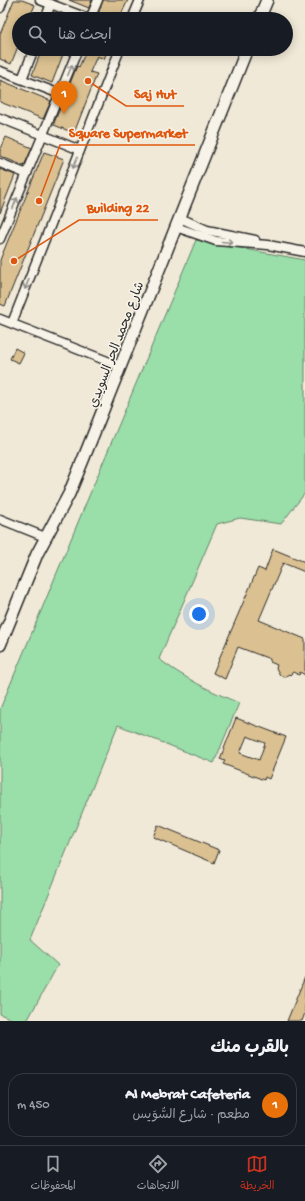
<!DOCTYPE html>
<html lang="ar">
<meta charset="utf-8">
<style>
:root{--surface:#171b24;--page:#242831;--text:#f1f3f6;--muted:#9ea1a6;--line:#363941;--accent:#c8321e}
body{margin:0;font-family:"Gochi Hand","Playpen Sans Arabic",sans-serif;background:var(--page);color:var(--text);direction:rtl}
.you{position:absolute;left:199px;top:614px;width:14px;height:14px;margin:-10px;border:3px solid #fff;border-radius:50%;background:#1a73e8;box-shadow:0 0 0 6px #1a73e833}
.badge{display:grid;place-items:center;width:26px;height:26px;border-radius:50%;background:var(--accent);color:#fff;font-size:13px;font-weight:700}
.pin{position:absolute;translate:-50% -33px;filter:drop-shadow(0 1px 2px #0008)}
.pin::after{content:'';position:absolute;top:21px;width:14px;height:12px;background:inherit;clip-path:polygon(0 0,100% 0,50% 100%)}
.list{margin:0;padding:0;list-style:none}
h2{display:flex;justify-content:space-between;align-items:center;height:52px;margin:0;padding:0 16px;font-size:17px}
h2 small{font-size:13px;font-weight:400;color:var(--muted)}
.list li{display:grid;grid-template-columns:26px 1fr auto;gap:12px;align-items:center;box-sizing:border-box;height:64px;margin:0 8px 8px;padding:0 8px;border:1px solid var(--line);border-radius:16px}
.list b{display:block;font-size:15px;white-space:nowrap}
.list p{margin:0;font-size:13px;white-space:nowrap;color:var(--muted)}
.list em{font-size:13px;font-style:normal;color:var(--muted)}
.icon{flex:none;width:22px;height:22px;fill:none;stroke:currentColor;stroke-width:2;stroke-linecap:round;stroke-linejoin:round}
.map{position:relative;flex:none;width:305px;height:1021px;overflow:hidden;direction:ltr}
.search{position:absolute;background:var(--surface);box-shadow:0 2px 10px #0003;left:12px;right:12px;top:12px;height:44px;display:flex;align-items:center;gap:10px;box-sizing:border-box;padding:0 14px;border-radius:22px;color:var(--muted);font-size:15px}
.sheet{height:124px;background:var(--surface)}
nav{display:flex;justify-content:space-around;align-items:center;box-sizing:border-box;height:56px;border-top:1px solid var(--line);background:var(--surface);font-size:11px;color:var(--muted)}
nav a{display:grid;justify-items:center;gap:2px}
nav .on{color:var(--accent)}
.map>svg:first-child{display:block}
.green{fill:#9adea9;stroke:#62846a}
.building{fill:#dbc191;stroke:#2b2b2b;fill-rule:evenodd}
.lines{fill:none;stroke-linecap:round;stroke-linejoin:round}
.street-casing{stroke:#2b2b2b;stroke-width:11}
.secondary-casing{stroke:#2b2b2b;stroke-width:14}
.street{stroke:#f7f3e8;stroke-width:8}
.secondary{stroke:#f7f3e8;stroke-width:11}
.oneway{stroke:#918f8a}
.labels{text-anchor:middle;stroke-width:3;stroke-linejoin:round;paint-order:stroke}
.street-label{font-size:13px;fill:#2b2b2b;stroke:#f7f3e8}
.leader{fill:none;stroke:#df570e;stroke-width:1.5}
.callout-dot{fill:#df570e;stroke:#f7f3e8;stroke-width:1.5}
.callout-label{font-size:14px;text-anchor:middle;font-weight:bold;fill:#df570e;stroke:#f7f3e8;stroke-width:3;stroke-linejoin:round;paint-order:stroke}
</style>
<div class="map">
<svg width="305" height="1021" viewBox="0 0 305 1021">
<rect width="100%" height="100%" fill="#f1e9d7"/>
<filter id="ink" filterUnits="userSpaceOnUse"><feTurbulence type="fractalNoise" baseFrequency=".025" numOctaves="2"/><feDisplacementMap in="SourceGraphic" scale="8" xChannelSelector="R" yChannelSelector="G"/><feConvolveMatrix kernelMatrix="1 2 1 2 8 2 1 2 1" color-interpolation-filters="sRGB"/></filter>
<g filter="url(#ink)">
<!-- green -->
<path class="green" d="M 196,240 L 305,260 L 305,493 L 281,524 L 240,518 L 217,524 L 159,659 C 184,678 210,691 239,703 L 214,763 L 118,725 L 30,940 L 58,965 L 27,1021 L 16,1021 L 0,1014 L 0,709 Z"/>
<!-- building -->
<g class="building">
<path d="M 14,0 L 22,0 L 35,5 L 29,19 L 19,19 L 19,44 L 11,64 L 0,59 L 0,34 Z"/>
<path d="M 69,0 L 92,0 L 89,8 Z"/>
<path d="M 103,0 L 128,0 L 119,19 L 96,19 Z"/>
<path d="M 42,49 L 65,49 L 52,83 L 32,75 Z"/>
<path d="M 87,49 L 108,49 L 104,59 L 97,56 L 90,72 L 97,74 L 74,133 L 54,125 L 54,123 L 77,66 L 79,67 Z"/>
<path d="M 0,80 L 51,101 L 43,119 L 0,102 Z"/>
<path d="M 6,137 L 32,148 L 24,166 L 0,156 L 0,151 Z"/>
<path d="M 44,152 L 64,159 L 5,306 L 0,304 L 0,260 Z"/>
<path d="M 0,169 L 15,175 L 0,213 Z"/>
<path d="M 15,348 L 24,353 L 19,363 L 10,359 Z"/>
<path d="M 273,549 L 305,562 L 305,572 L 283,563 L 259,620 L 305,639 L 305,675 L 300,672 L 299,675 L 293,672 L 290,675 L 289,674 L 284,677 L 280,675 L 276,668 L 277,665 L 270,662 L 270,659 L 238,647 L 225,679 L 213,673 L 258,568 L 265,571 Z"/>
<path d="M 236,718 L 286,737 L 269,779 L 265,777 L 264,780 L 223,764 L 225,761 L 220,759 ZM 247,736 L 265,743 L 259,760 L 240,753 Z"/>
<path d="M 158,825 L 219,850 L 214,863 L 153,837 Z"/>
<path d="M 305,977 L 305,1013 L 302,1021 L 287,1021 Z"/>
</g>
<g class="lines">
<defs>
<g id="street">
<path d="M 40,0 L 90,19"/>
<path d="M 0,8 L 3,0"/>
<path d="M 45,19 L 51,4"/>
<path d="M 90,19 L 98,0"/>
<path d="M 132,19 L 140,0"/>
<path d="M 0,71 L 60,94"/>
<path d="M 22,79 L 34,49"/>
<path d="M 0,118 L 80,150"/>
<path d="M 0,163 L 27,174"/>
<path d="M 180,218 L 207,230 L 255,240"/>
<path d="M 176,227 L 216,241 L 268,245 L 305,252"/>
<path d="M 0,239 L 78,49"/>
<path d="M 0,319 L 120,366"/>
<path d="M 12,323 L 120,49"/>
<path d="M 0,519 L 45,537"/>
</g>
<g id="secondary">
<path d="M 259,19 L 267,0"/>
<path d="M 0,645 L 37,554 L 69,494 L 83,460 L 247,49"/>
</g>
</defs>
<!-- street casing -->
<use href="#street" class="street-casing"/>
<!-- secondary casing -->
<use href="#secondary" class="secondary-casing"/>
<!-- street -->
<use href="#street" class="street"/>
<!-- secondary -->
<use href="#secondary" class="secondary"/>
</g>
<!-- one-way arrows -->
<defs><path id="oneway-shaft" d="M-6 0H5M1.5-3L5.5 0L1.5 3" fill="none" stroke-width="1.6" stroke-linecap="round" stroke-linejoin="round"/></defs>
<g class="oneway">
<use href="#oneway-shaft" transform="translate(70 70) rotate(-68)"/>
<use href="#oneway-shaft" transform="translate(75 163) rotate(112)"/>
<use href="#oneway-shaft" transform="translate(15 203) rotate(-68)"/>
<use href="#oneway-shaft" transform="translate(227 242) rotate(5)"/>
<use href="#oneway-shaft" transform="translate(27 284) rotate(112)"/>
</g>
</g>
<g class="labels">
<!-- street labels -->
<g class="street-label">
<text transform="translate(115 344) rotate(-69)" y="5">شارع محمد الحر السويدي</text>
</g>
</g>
<!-- callouts -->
<path class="leader" d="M88 81L126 106H184M39 201L60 145H195M14 261L79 220H158"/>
<g class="callout-dot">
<circle cx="88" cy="81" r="4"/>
<circle cx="39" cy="201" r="4"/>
<circle cx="14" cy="261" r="4"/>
</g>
<g class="callout-label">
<text x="155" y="98">Saj Hut</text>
<text x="128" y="137">Square Supermarket</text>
<text x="118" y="212">Building 22</text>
</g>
</svg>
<div class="you"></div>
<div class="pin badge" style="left:64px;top:114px;background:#e8710a">1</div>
<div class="search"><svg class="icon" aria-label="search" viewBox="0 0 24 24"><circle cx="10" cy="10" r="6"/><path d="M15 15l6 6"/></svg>ابحث هنا</div>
</div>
<section class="sheet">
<h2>بالقرب منك<small></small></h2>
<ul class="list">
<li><span class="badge" style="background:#e8710a">1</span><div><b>Al Mebrat Cafeteria</b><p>مطعم · شارع السُّوَيس</p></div><em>450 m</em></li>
</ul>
</section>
<nav>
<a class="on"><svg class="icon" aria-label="map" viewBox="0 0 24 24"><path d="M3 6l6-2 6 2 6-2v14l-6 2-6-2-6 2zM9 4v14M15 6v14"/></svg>الخريطة</a>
<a><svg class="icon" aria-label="directions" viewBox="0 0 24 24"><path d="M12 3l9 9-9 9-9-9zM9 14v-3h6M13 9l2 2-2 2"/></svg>الاتجاهات</a>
<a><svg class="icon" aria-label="saved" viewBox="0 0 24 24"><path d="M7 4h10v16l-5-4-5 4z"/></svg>المحفوظات</a>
</nav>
